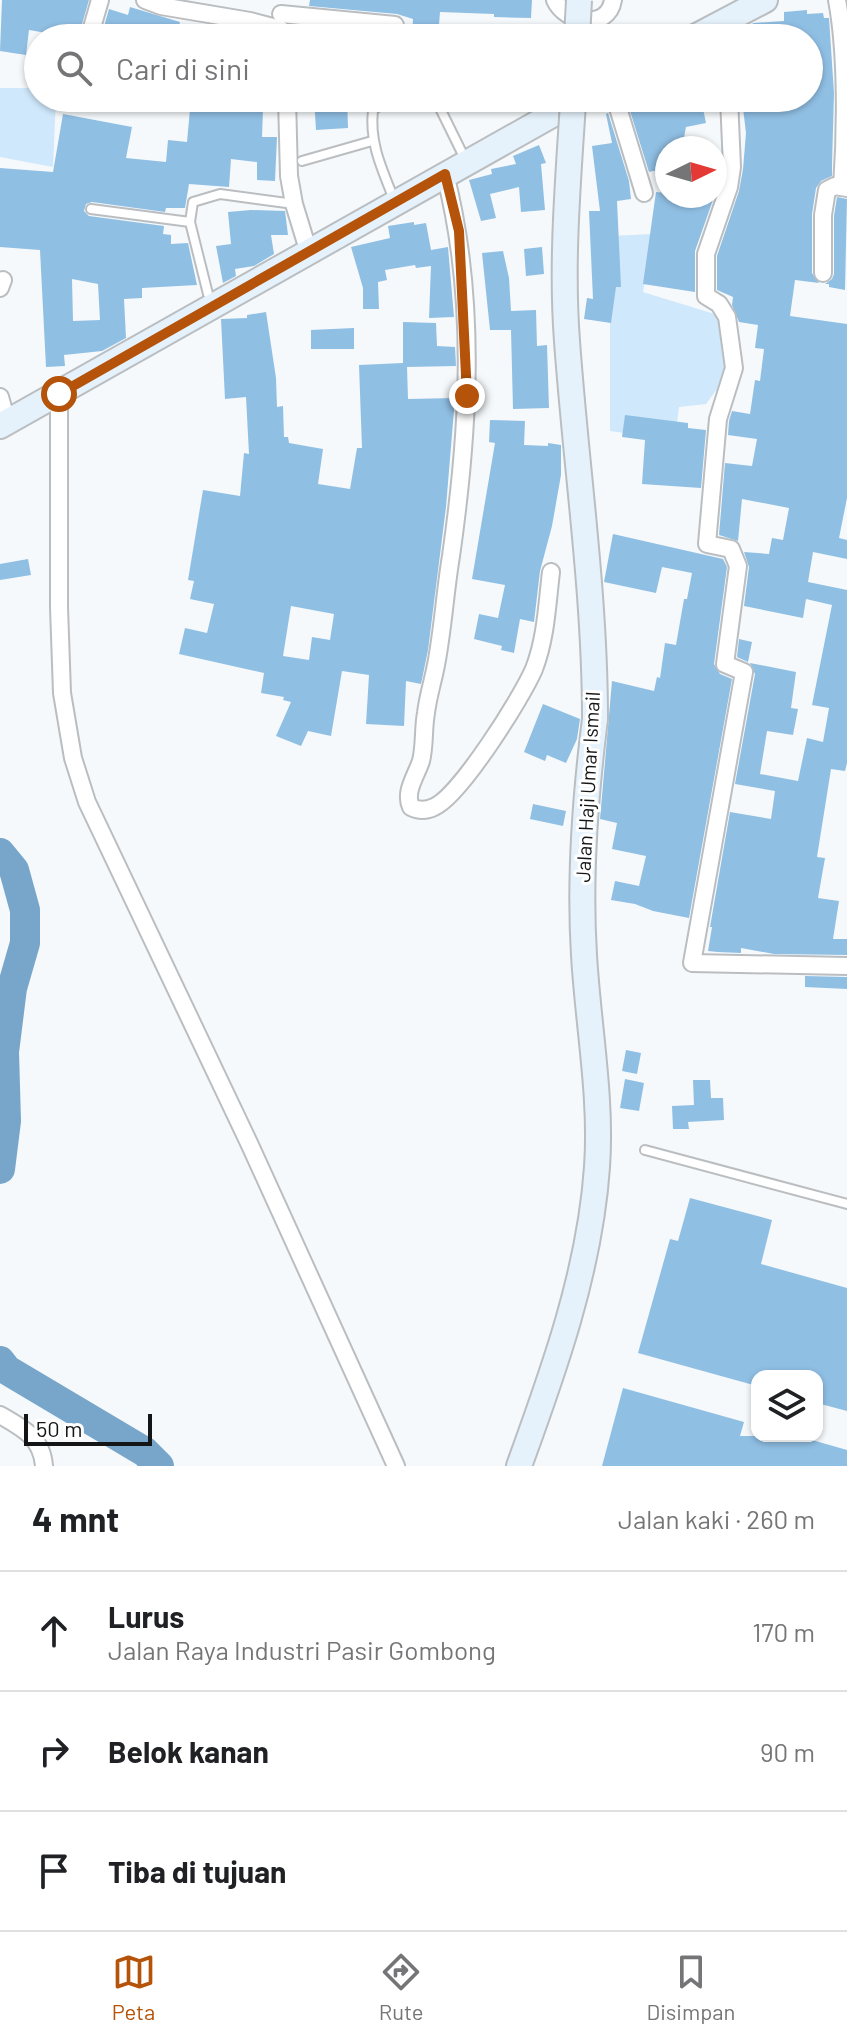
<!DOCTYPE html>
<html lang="id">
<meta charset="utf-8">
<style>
:root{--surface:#fff;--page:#f6f6f6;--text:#202124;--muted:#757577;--line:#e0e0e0;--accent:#b45309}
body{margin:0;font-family:Barlow,sans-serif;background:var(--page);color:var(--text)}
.controls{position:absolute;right:24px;bottom:24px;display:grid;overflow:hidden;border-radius:16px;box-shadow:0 2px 6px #0004}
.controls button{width:72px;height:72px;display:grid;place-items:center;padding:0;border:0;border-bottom:2px solid var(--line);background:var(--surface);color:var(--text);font:40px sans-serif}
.compass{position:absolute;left:655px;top:136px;width:72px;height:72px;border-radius:50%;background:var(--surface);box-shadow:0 2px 6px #0004;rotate:85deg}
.scale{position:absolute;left:24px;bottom:20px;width:128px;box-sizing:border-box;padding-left:8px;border:4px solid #141516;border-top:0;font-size:22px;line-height:28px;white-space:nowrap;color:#141516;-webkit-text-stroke:6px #fff;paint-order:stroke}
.stop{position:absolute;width:24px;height:24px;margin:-18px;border:6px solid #b45309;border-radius:50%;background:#fff}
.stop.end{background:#b45309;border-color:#fff;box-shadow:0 2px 8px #0008}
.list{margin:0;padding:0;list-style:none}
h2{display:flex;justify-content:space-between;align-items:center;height:104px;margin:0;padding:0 32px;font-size:34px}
h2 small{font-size:26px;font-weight:400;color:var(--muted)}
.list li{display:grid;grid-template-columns:52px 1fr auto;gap:24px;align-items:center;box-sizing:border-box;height:120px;padding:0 32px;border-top:2px solid var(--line)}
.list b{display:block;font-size:30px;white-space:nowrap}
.list p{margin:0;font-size:26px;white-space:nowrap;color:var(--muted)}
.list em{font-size:26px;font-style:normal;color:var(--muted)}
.icon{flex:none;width:44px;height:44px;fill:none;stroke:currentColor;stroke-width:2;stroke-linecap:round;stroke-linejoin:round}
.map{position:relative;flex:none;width:847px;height:1466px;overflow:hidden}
.search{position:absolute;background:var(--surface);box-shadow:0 2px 6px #0004;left:24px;right:24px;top:24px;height:88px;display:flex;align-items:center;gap:20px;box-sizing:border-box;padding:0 28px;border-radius:44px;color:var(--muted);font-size:30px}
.sheet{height:464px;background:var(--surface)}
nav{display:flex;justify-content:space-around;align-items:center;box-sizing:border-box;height:112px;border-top:2px solid var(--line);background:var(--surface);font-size:22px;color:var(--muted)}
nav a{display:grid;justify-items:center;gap:4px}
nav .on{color:var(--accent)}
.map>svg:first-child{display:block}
.green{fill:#cfe8fb}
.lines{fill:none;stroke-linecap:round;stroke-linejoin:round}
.river{stroke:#77a6ca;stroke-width:30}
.building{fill:#90bfe4;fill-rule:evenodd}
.service-casing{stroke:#bbbec1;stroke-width:12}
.minor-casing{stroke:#bbbec1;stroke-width:20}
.secondary-casing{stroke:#bbbec1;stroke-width:28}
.service{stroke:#fff;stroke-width:8}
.minor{stroke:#fff;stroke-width:16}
.secondary{stroke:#e5f2fc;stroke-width:24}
.secondary-bridge-casing{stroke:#bbbec1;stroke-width:28;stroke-linecap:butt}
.secondary-bridge{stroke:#e5f2fc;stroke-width:24}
.route{stroke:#b45309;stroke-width:10}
.labels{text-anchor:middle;stroke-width:6;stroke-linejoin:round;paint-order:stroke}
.street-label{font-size:20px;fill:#141516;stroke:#fff}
</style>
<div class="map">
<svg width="847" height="1466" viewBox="0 0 847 1466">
<rect width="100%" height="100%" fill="#f5f9fb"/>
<!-- green -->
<g class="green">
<path d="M 0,88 L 38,88 L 38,98 L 56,98 L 53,167 L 0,157 Z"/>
<path d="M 652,234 L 643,292 L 724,317 L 729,373 L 706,404 L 679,407 L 675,440 L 610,431 L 610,236 Z"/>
</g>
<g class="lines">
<!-- river -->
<g class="river">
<path d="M 0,853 L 14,870 L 25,910 L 25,943 L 12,988 L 4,1052 L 6,1121 L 0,1169"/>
<path d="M 0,1361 L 7,1370 L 145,1452 L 159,1466"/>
</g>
</g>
<!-- building -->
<g class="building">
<path d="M 2,0 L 89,0 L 78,38 L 64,38 L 64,36 L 29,30 L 26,55 L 0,51 Z"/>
<path d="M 310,0 L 532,0 L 531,18 L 494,17 L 494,14 L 440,12 L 438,38 L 412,35 L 413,19 L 397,14 L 309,6 Z"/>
<path d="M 130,7 L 180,22 L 176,38 L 158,38 L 144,34 L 143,38 L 120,38 L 121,36 L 103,30 L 109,9 L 128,15 Z"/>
<path d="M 807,10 L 807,14 L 823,13 L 824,18 L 829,18 L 834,93 L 832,165 L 832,176 L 821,181 L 816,188 L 812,214 L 812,273 L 819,283 L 795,280 L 790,316 L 847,324 L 847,498 L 839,538 L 847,540 L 847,559 L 813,552 L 808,582 L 847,590 L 847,763 L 845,771 L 831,769 L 817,857 L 825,858 L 818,898 L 839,901 L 833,939 L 847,939 L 847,955 L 774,954 L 741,948 L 741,953 L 718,952 L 708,951 L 712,927 L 710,927 L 730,812 L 771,819 L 775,791 L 735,784 L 755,674 L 750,663 L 796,672 L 791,708 L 798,709 L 793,735 L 767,731 L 760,774 L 798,781 L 807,738 L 823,742 L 829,708 L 812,705 L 832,605 L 806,599 L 803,618 L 744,606 L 749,567 L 744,552 L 769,554 L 772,538 L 783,540 L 789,508 L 742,499 L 738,541 L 719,535 L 725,463 L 752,466 L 757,439 L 728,435 L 729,421 L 732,411 L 750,414 L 755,380 L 760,381 L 764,349 L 755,348 L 758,325 L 739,322 L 732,305 L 733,297 L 717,290 L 717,256 L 739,191 L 743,169 L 746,133 L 743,108 L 759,106 L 758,98 L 809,98 L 809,38 L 748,38 L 747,26 L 754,23 L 784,21 L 784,12 Z"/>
<path d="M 191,98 L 244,98 L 244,109 L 263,109 L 262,137 L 277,137 L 275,181 L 257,180 L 257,162 L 231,159 L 229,187 L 189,184 L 185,208 L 166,208 L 165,212 L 92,202 L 86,204 L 84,211 L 89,216 L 164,226 L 163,234 L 171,235 L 171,244 L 188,243 L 197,285 L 142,288 L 142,298 L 124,299 L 126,338 L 102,351 L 64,355 L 65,366 L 46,367 L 40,250 L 0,247 L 0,168 L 53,172 L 63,114 L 132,127 L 126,158 L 166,162 L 168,140 L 187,142 ZM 72,279 L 98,284 L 100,320 L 73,321 Z"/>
<path d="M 314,98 L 347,98 L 348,128 L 316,130 Z"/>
<path d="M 626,98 L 686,98 L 687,102 L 701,99 L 706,123 L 686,127 L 682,148 L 667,148 L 667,168 L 649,172 Z"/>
<path d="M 608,113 L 629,181 L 631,199 L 617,201 L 621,287 L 616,287 L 611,323 L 584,319 L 587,298 L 593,299 L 589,211 L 600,211 L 592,146 L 612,143 L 606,114 Z"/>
<path d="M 539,145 L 546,163 L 541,164 L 545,210 L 521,212 L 519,187 L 490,194 L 496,218 L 481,221 L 469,180 L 492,174 L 491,169 L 516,164 L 513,156 Z"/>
<path d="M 656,192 L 667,193 L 667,196 L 713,200 L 695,251 L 695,292 L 643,284 Z"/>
<path d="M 837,197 L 847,199 L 845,290 L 829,287 L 829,284 L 825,284 L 832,279 L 834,274 L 834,216 Z"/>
<path d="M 251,210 L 285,211 L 288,235 L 271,235 L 274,254 L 254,266 L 235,269 L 236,276 L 223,283 L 216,246 L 231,244 L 228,212 Z"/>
<path d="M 414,222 L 414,225 L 426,223 L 431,250 L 448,247 L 454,317 L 429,318 L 431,266 L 416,268 L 415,265 L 385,270 L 387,280 L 378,282 L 379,309 L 363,309 L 363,288 L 351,247 L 390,238 L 388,226 Z"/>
<path d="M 542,247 L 544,274 L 526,276 L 524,249 Z"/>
<path d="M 503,251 L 509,278 L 511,311 L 536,310 L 537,346 L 547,345 L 549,408 L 513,409 L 511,330 L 490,330 L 482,253 Z"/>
<path d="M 266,312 L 276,378 L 277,407 L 283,406 L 284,437 L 288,437 L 289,443 L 323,449 L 318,484 L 350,489 L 357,448 L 362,448 L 359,365 L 403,363 L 403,322 L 436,323 L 437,346 L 455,347 L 456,366 L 407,367 L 408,399 L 455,398 L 446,507 L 428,650 L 421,684 L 406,681 L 404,726 L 366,724 L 369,675 L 342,671 L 331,736 L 308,731 L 301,746 L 276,736 L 291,702 L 283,700 L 284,697 L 261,693 L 264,673 L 179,654 L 185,628 L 207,633 L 214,604 L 190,599 L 194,581 L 188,580 L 203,490 L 240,496 L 244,453 L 249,454 L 246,397 L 225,399 L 221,319 L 247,318 L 247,315 ZM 291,606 L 334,614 L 330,640 L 312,637 L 309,660 L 283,656 Z"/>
<path d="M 354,328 L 354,349 L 311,349 L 311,330 Z"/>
<path d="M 625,415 L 688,423 L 688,428 L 706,430 L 701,488 L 642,484 L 645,440 L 622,437 Z"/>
<path d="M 490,420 L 525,421 L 524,445 L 548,446 L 548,443 L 561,445 L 561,475 L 552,526 L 540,571 L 534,622 L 520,619 L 514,653 L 501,650 L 502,646 L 474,639 L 479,614 L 498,618 L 505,585 L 472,579 L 495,443 L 489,442 Z"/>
<path d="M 613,534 L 723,559 L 727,567 L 714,664 L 720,674 L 732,679 L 689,918 L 653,911 L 635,904 L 611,900 L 615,881 L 639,886 L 646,856 L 612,849 L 617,823 L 600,819 L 612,681 L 654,691 L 657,677 L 660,678 L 665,643 L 676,645 L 684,599 L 687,599 L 692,573 L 662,567 L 656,593 L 604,582 Z"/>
<path d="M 28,559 L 31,575 L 0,580 L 0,564 Z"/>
<path d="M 739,639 L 752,642 L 748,662 L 737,657 Z"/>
<path d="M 543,704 L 580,719 L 577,739 L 566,763 L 547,755 L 545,761 L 524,752 Z"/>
<path d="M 533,804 L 566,811 L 563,826 L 530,819 Z"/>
<path d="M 805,976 L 847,977 L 847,989 L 805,987 Z"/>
<path d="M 626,1050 L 641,1053 L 637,1074 L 622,1071 Z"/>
<path d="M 625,1079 L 644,1083 L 639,1111 L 620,1108 Z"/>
<path d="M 693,1080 L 710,1080 L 711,1098 L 723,1098 L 724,1120 L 688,1122 L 689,1129 L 673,1129 L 672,1106 L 694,1105 Z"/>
<path d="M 690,1198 L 772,1220 L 761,1264 L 847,1288 L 847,1411 L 817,1403 L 817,1376 L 757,1376 L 757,1386 L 638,1353 L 670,1239 L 678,1241 Z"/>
<path d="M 623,1388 L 744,1422 L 740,1436 L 798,1436 L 847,1450 L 847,1466 L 602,1466 Z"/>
</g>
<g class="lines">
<defs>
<g id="service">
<path d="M 390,98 L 373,110 C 369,144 383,171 395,202"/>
<path d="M 435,98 L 466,161"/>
<path d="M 302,161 L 372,141"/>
<path d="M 91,209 L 190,222"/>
<path d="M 208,294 L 190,222 L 193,202 L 220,194 L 294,204"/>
<path d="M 645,1150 L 847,1204"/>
</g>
<g id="minor">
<path d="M 145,0 L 161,6 L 250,21 L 280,29 L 282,38"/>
<path d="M 555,0 C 565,23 608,31 613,0"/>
<path d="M 837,0 C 847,53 846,132 842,187"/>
<path d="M 281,14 L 395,25"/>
<path d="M 89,38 L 100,0"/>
<path d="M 287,98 L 289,176 L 294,204 L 309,253"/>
<path d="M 615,98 L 644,193"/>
<path d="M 729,98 L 732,167 L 729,187 L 706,254 L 706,296 L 719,304 L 727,317 L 734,368 L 718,419 L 707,544 L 731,549 L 738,566 L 725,664 L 744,672 L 692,963 L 847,966"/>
<path d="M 445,174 C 477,299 469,430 451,556 C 445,592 443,629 436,665 C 433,681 428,696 426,713 C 423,729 425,745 421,761 C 416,776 404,792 411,807 C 419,811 426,811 434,807 C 460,796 522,697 534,669 C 546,638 547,605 551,572"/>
<path d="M 823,273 L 823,215 L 827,190 L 835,186 L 847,188"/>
<path d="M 0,288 L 3,280"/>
<path d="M 59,394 L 59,607 L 62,693 L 73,758 L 87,802 L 249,1143 L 396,1466"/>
<path d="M 0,397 L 7,422"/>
<path d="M 0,1415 C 23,1428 42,1438 44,1466"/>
</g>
<g id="secondary">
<path d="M 693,38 L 765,0"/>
<path d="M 0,426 L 582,98"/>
<path d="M 519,1466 C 554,1370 590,1270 597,1167 C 602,1097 588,1025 584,955 C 579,876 585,798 595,719"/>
</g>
</defs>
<!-- service casing -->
<use href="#service" class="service-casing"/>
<!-- minor casing -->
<use href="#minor" class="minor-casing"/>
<!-- secondary casing -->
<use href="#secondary" class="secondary-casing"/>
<!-- service -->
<use href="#service" class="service"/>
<!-- minor -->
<use href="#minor" class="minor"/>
<!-- secondary -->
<use href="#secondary" class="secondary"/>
<defs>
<g id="secondary-bridge">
<path d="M 577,38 L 579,0"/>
<path d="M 573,103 C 568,182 561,262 567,341 C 576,467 595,592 595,719"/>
</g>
</defs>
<!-- secondary-bridge casing -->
<use href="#secondary-bridge" class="secondary-bridge-casing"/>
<!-- secondary-bridge -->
<use href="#secondary-bridge" class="secondary-bridge"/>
</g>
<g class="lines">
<!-- route -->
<path class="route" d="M 59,394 L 445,174 L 459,231 L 467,396"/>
</g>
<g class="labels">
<!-- street labels -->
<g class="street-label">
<text transform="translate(588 787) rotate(-87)" y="7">Jalan Haji Umar Ismail</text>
</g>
</g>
</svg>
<div class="controls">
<button><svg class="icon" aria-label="layers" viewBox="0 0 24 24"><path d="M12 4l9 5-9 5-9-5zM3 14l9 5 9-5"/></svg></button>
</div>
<svg class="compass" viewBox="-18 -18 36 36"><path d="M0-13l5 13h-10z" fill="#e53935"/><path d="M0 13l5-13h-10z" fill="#757577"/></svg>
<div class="scale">50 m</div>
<div class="stop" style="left:59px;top:394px"></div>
<div class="stop end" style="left:467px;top:396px"></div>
<div class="search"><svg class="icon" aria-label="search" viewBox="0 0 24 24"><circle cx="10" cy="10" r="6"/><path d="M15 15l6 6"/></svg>Cari di sini</div>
</div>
<section class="sheet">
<h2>4 mnt<small>Jalan kaki · 260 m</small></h2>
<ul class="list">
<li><svg class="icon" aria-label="ahead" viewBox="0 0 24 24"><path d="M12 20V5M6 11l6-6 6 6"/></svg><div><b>Lurus</b><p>Jalan Raya Industri Pasir Gombong</p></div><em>170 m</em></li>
<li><svg class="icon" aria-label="right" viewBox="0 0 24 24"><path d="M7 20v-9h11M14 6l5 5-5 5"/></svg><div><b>Belok kanan</b></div><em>90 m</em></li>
<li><svg class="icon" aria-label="arrive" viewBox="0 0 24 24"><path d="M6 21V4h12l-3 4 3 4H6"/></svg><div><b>Tiba di tujuan</b></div></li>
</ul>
</section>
<nav>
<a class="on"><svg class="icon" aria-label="map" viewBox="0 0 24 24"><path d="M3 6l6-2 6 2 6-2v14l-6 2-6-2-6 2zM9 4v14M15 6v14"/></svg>Peta</a>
<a><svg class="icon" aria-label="directions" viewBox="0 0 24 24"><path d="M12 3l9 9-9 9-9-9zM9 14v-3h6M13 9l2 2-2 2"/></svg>Rute</a>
<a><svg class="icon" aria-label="saved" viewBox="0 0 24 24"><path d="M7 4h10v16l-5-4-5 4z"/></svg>Disimpan</a>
</nav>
